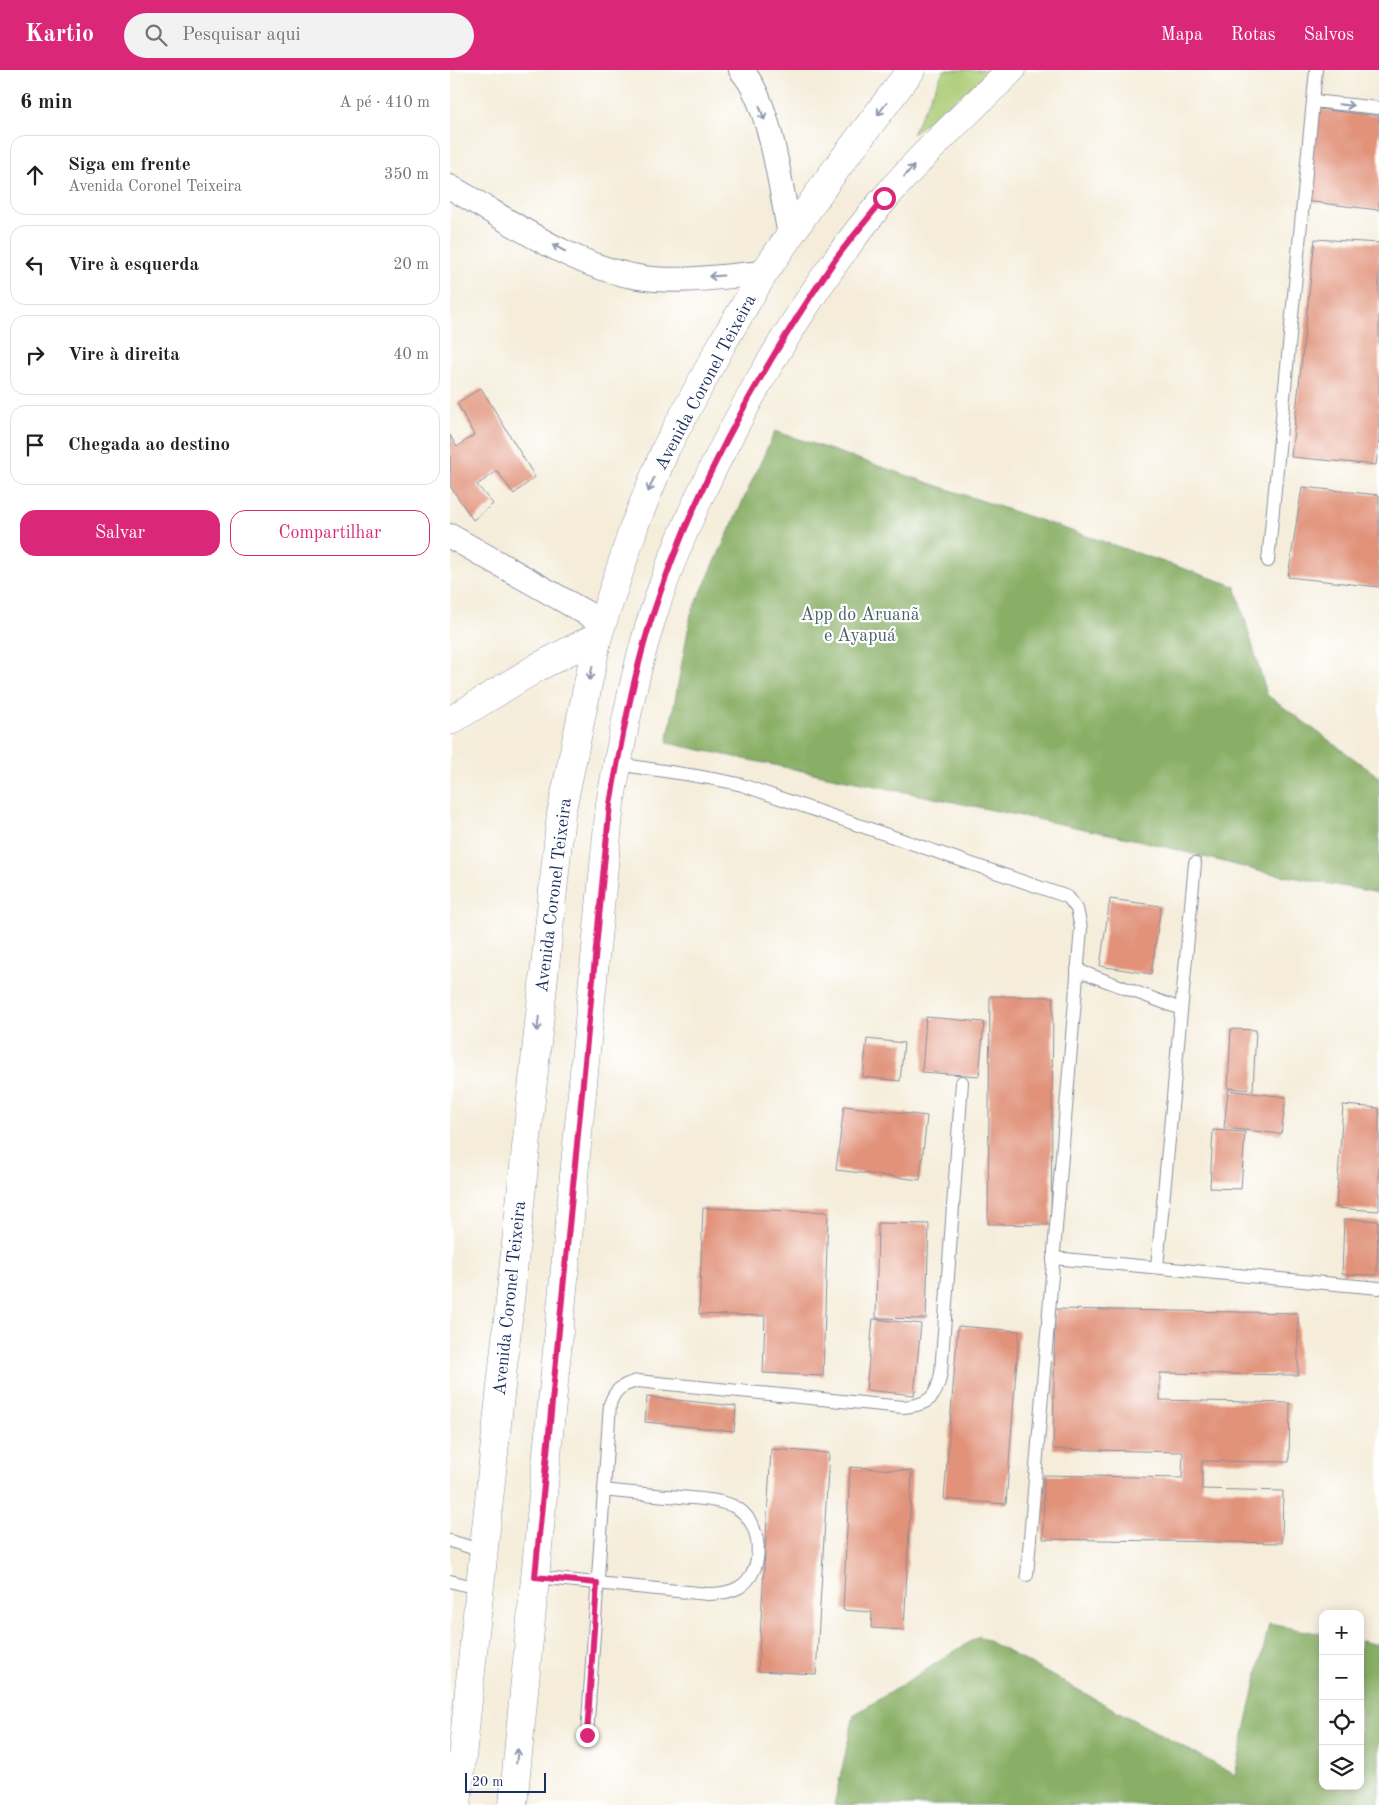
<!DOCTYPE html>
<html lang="pt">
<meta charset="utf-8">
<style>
:root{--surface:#fff;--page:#f2f2f2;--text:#202124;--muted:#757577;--line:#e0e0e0;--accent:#db2777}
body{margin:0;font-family:"Old Standard TT",serif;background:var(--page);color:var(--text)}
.controls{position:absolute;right:15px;bottom:15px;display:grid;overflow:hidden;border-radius:10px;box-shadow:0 2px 12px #0003}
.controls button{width:45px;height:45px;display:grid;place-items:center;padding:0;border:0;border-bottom:1px solid var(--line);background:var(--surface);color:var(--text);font:25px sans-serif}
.scale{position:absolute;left:15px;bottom:12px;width:81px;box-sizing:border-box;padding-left:5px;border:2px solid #1b2f5e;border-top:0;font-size:14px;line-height:18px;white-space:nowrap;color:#1b2f5e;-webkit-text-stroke:4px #fff;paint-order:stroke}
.stop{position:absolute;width:15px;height:15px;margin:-11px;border:4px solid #db2777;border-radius:50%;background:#fff}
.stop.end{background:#db2777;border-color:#fff;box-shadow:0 1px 5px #0008}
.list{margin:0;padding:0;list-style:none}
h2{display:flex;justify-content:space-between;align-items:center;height:65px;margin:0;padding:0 20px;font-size:21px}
h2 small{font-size:16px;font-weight:400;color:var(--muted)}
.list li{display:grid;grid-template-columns:32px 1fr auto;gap:15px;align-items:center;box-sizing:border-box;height:80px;margin:0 10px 10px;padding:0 10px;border:1px solid var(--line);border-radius:15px}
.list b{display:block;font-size:19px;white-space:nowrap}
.list p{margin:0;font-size:16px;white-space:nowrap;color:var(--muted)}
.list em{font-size:16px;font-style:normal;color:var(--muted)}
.actions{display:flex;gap:10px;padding:15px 20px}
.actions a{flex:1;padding:11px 0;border:1px solid var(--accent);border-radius:15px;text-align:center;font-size:18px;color:var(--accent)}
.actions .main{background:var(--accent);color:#fff}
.icon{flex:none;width:28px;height:28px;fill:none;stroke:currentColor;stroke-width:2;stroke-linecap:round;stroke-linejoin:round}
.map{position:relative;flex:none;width:929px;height:1735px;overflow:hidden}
header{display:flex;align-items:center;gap:30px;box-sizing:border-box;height:70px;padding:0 25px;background:var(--accent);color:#fff}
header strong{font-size:24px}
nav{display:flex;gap:28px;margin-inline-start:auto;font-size:18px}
.search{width:350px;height:45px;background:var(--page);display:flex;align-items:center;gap:12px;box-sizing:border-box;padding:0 18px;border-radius:28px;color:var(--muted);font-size:19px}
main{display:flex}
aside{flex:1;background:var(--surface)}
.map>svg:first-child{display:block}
.green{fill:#abcb73;stroke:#637d68}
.forest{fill:#88af65;stroke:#526f62}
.building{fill:#e19279}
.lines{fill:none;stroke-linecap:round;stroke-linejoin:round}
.service-casing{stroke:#888e9c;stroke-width:14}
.minor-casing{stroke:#888e9c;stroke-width:26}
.tertiary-casing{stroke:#888e9c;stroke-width:29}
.primary-casing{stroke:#888e9c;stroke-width:29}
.service{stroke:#fff;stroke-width:12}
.minor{stroke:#fff;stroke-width:24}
.tertiary{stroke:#fff;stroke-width:28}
.primary{stroke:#fff;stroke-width:28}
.oneway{stroke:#8d97ae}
.route{stroke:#db2777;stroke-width:6}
.labels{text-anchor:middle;stroke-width:4.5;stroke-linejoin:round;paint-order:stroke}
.street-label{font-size:18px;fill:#1b2f5e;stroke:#fff}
.park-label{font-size:18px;fill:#465e64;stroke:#fff}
</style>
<header>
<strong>Kartio</strong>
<div class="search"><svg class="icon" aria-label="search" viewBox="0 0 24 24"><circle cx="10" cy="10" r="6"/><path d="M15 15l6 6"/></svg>Pesquisar aqui</div>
<nav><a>Mapa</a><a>Rotas</a><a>Salvos</a></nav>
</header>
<main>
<aside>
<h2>6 min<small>A pé · 410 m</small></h2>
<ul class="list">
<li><svg class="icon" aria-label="ahead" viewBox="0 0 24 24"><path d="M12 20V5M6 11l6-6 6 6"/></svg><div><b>Siga em frente</b><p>Avenida Coronel Teixeira</p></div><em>350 m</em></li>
<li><svg class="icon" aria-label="left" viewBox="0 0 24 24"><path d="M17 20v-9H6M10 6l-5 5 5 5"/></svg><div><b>Vire à esquerda</b></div><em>20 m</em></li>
<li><svg class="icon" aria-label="right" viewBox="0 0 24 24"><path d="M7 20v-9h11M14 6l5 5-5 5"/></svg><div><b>Vire à direita</b></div><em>40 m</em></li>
<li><svg class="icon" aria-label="arrive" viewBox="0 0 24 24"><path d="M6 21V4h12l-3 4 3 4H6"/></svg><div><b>Chegada ao destino</b></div></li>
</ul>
<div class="actions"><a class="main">Salvar</a><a>Compartilhar</a></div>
</aside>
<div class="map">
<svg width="929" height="1735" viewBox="0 0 929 1735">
<rect width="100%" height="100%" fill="#fff"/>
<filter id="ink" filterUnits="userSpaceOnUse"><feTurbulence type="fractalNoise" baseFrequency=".02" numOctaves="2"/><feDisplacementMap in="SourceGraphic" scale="10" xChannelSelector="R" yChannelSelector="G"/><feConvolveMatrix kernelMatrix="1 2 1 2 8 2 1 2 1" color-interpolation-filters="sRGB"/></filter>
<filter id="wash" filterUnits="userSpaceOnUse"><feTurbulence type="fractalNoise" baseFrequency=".0096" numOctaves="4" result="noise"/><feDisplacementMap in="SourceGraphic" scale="20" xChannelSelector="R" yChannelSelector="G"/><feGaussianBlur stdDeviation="1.12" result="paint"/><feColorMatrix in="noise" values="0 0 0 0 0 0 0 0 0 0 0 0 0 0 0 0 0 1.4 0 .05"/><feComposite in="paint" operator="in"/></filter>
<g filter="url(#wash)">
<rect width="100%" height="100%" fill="#f5edda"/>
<!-- green -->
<path class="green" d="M 494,0 L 542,0 L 462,64 Z"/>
<!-- forest -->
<g class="forest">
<path d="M 325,361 L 785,516 L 817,625 L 929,707 L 929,823 L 809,801 L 688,770 L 217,673 L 241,544 Z"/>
<path d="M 819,1554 L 873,1564 L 873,1716 L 910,1716 L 910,1571 L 929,1575 L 929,1735 L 384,1735 L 404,1645 L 529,1566 L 785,1705 Z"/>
</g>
<g id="blocks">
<!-- building -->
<g class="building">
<path d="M 867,39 L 929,46 L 929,140 L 854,131 Z"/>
<path d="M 865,169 L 929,173 L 929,370 L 926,395 L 841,387 Z"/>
<path d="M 31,318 L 85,407 L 64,424 L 47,401 L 27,415 L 43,434 L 23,450 L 0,416 L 0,365 L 7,377 L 24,365 L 7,333 Z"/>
<path d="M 852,417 L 929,425 L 929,517 L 838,507 Z"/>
<path d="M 660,829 L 711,836 L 701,904 L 650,896 Z"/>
<path d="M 540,926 L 603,927 L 601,1155 L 538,1154 Z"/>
<path d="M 476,947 L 534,952 L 529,1006 L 472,1002 Z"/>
<path d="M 781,959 L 806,960 L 803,1020 L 778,1018 Z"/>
<path d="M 417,969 L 454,973 L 450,1011 L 413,1007 Z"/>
<path d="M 778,1020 L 836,1027 L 831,1064 L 774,1058 Z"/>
<path d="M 893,1035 L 929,1038 L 929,1141 L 886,1138 Z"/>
<path d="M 394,1036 L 477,1046 L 470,1110 L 386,1100 Z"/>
<path d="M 763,1060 L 795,1062 L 791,1119 L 760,1118 Z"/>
<path d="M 253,1138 L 378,1142 L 373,1306 L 313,1303 L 315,1246 L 249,1244 Z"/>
<path d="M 894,1149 L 928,1151 L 927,1205 L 892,1204 Z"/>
<path d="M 428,1153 L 479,1154 L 476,1249 L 426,1248 Z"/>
<path d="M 605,1239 L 848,1243 L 848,1305 L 710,1303 L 710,1330 L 840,1333 L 839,1392 L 752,1391 L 752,1419 L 833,1421 L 832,1473 L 593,1469 L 594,1405 L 732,1408 L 733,1382 L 603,1379 Z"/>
<path d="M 423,1249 L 471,1254 L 464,1325 L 416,1320 Z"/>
<path d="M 508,1256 L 569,1261 L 556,1434 L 494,1429 Z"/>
<path d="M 197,1327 L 286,1336 L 284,1361 L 195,1352 Z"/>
<path d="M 321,1379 L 379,1383 L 366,1604 L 308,1601 Z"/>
<path d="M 400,1397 L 462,1401 L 454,1560 L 421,1558 L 422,1542 L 393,1540 Z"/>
</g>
</g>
</g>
<g filter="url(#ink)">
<use href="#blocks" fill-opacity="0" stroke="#888e9c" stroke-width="1"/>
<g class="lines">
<defs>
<g id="service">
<path d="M 863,31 L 929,38"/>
<path d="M 818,491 L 866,0"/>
<path d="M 168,694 C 209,701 251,705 292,715 L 618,827 L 627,839 L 631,858 L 577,1505"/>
<path d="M 627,900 L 731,939"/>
<path d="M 603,1188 L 929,1218"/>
<path d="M 707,1197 L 745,793"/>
<path d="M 0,1471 L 33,1481"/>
<path d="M 85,1507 L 258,1524 C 268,1524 278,1523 288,1518 C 317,1502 313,1449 283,1436 C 267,1429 248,1429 230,1427 C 205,1425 179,1423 154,1420"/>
<path d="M 0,1511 L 30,1519"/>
<path d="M 137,1665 L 160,1334 C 165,1319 172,1315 187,1311 L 453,1337 C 478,1335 487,1328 491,1303 L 512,1012"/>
</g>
<g id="minor">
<path d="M 291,0 C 321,32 331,121 340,165"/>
<path d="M 0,117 C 59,150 121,196 188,207 C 229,214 274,206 314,203"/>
<path d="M 0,466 L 152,552"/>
</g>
<path id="tertiary" d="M 0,651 L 88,597 L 148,566"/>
<g id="primary">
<path d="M 7,1735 L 111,744 L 148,566 L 185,454 L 216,378 L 273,272 L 314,203 L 377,111 L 461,0"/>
<path d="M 63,1735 L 160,734 C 171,674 182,613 200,554 C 226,468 267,386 311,308 C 348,245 387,184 435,128 C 474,82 518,42 561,0"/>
</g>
</defs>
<!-- service casing -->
<use href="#service" class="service-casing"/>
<!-- minor casing -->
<use href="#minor" class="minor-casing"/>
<!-- tertiary casing -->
<use href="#tertiary" class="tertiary-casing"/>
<!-- primary casing -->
<use href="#primary" class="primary-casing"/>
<!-- service -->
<use href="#service" class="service"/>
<!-- minor -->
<use href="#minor" class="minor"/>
<!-- tertiary -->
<use href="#tertiary" class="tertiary"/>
<!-- primary -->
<use href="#primary" class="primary"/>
</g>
<!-- one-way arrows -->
<defs><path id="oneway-shaft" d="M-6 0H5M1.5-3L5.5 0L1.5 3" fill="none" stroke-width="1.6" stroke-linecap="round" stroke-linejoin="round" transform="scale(1.25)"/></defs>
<g class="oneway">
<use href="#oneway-shaft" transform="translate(896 35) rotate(6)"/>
<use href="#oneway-shaft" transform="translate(432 39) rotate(127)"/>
<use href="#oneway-shaft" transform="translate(312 43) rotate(70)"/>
<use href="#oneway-shaft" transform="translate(459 101) rotate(-48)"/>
<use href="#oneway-shaft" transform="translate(109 178) rotate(-152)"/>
<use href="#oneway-shaft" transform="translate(266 206) rotate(176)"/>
<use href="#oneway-shaft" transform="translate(201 415) rotate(112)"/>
<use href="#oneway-shaft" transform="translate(141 603) rotate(102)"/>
<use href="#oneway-shaft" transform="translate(88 954) rotate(96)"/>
<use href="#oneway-shaft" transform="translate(67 1686) rotate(-84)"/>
</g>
</g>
<g class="lines" filter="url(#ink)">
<!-- route -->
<path class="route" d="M 137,1665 L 147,1513 L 85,1507 L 160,734 C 171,673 182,612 200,553 C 241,424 308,302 385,190 C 400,169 418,149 434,128"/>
</g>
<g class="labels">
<!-- street labels -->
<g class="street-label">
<text transform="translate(255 312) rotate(-62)" y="6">Avenida Coronel Teixeira</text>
<text transform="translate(103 825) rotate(-83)" y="6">Avenida Coronel Teixeira</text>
<text transform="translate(59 1228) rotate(-84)" y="6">Avenida Coronel Teixeira</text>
</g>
<!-- park labels -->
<g class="park-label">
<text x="410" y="550">App do Aruanã<tspan x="410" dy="21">e Ayapuá</tspan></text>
</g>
</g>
</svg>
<div class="controls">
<button>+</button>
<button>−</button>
<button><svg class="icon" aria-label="locate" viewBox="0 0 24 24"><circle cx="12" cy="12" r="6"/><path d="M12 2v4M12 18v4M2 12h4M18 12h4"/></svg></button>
<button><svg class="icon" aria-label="layers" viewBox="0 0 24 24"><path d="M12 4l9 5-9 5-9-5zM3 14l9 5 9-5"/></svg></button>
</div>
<div class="scale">20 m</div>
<div class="stop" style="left:434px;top:128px"></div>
<div class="stop end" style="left:137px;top:1665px"></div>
</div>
</main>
